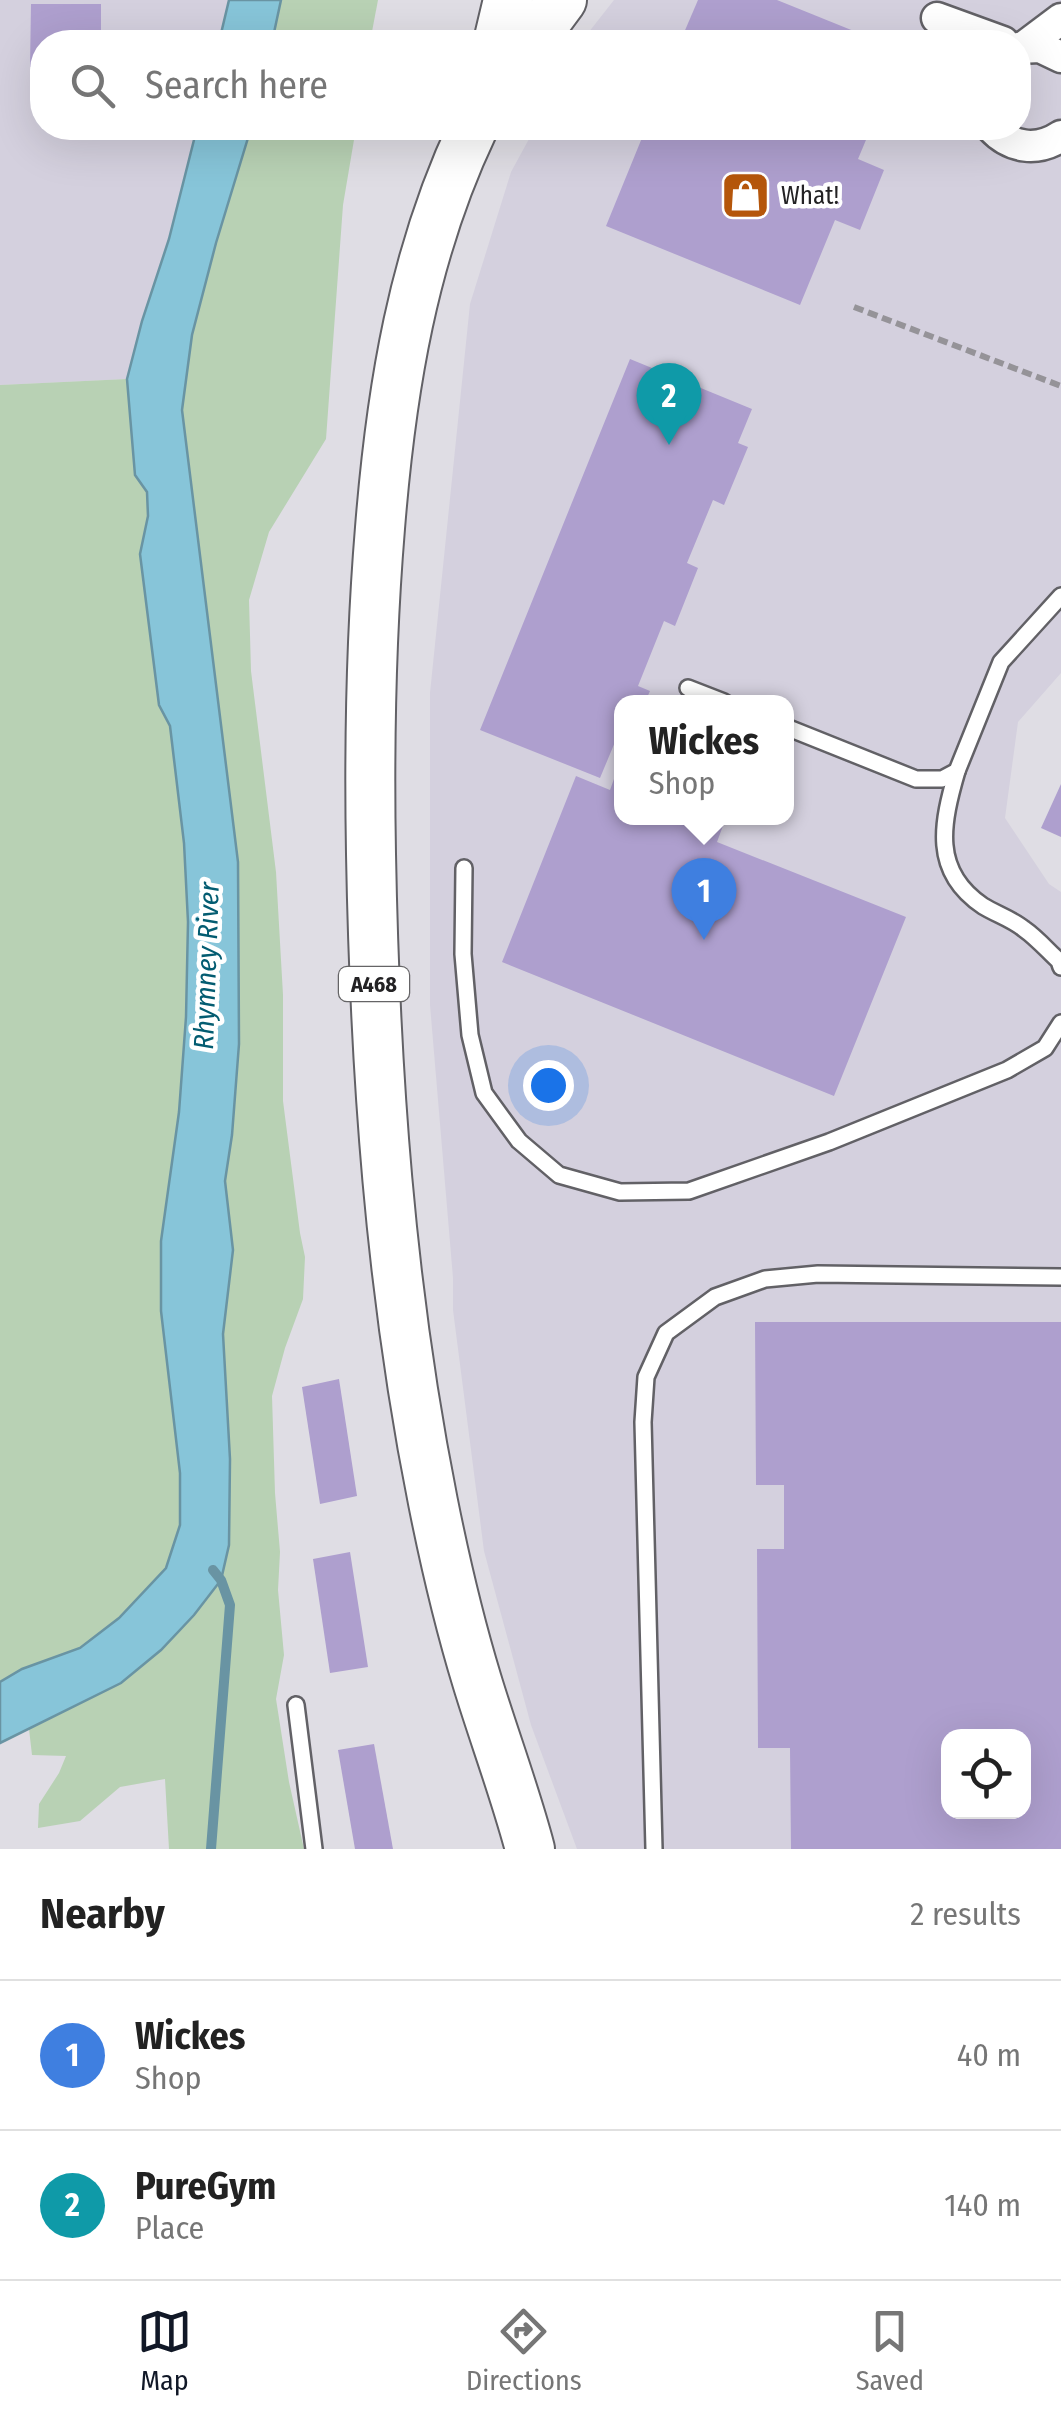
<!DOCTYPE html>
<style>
:root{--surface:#fff;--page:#f6f6f6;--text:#222;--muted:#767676;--line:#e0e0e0;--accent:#111827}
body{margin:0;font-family:"Fira Sans Condensed",sans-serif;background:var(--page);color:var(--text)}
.controls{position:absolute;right:30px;bottom:30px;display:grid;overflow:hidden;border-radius:20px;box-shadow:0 10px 40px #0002}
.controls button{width:90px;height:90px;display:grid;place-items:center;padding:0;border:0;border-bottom:2px solid var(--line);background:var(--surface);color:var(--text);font:50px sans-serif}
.you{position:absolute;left:548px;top:1085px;width:35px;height:35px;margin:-25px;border:8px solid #fff;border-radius:50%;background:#1a73e8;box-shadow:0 0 0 15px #1a73e833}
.badge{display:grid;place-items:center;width:65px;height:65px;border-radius:50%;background:var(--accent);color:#fff;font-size:32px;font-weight:700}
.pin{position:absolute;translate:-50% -82px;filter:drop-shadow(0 2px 5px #0008)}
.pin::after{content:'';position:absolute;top:52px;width:35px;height:30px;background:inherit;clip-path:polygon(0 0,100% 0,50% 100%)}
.popup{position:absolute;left:614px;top:695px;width:180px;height:130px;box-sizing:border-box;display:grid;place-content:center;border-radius:20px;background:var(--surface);filter:drop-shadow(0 2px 8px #0005);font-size:32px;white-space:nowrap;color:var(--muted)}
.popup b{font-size:38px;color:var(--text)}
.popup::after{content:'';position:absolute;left:50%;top:100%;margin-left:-20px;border:20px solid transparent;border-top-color:var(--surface)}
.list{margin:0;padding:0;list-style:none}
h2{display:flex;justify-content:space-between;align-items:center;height:130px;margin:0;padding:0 40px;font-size:42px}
h2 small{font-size:32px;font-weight:400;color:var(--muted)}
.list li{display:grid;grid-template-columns:65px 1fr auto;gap:30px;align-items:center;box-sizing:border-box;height:150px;padding:0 40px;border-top:2px solid var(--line)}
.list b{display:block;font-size:38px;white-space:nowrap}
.list p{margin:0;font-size:32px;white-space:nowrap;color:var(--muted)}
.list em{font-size:32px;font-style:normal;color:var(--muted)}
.icon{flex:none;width:55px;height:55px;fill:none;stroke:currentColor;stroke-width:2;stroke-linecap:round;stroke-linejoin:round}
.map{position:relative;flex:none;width:1061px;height:1849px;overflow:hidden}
.search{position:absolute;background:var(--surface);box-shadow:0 10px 40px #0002;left:30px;right:30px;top:30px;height:110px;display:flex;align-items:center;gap:25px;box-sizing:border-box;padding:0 35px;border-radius:40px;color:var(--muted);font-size:38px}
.sheet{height:430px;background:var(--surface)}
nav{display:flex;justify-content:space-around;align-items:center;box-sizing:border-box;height:140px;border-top:2px solid var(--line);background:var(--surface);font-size:28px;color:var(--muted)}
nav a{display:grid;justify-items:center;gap:5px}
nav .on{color:var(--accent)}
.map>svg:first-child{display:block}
.built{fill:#d4d0de;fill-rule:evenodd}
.green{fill:#b8d1b4}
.water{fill:#87c5d9;stroke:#6994a3;stroke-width:2.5}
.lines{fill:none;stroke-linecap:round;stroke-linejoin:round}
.stream{stroke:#6994a3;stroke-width:10}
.building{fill:#ae9fce;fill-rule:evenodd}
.lane-casing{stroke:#626166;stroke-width:20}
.street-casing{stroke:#626166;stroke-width:35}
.primary-casing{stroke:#626166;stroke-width:52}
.path{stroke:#959398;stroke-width:6;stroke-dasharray:10 5;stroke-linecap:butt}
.lane{stroke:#fff;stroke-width:15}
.street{stroke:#fff;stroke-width:30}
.primary{stroke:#fff;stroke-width:48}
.labels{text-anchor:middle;stroke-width:9;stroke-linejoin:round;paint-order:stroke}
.shield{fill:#fff;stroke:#656466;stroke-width:2.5}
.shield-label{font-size:22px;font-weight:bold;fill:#232224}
.poi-label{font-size:25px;fill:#232224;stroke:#fff;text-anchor:start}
.water-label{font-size:28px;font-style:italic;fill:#035c71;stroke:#fff}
</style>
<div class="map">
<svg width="1061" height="1849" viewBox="0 0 1061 1849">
<rect width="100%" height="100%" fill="#dfdde4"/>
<!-- built -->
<g class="built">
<path d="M 0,0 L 229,0 L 219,42 L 42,42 L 42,128 L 197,128 L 169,239 L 142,321 L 127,379 L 0,385 Z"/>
<path d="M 614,0 L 1061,0 L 1061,673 L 1018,722 L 1005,818 L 1049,884 L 1061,892 L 1061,1849 L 577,1849 L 531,1725 L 484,1551 L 453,1310 L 453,1278 L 430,1005 L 430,693 L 470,304 L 511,172 L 535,128 L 1018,128 L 1018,42 L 581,42 ZM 622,702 L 786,702 L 786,818 L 622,818 ZM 948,1736 L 1024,1736 L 1024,1812 L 948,1812 Z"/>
</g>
<!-- green -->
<g class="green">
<path d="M 281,0 L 378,0 L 370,42 L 272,42 Z"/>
<path d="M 251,128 L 356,128 L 343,205 L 326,439 L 269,532 L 249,600 L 251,671 L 276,872 L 283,995 L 283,1101 L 300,1233 L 305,1257 L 303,1299 L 285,1348 L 272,1396 L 275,1493 L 280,1552 L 278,1590 L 284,1655 L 276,1699 L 289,1782 L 304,1849 L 169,1849 L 165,1779 L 120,1787 L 80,1821 L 38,1828 L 39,1804 L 59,1773 L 66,1756 L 32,1755 L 29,1729 L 121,1683 L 230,1459 L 223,1334 L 233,1250 L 225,1181 L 232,1135 L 239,1044 L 238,862 L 182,410 L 192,336 L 216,243 Z"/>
<path d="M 127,379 L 135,475 L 147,492 L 148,516 L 140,554 L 159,705 L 170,726 L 184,843 L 188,922 L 186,1017 L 179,1112 L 161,1241 L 161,1311 L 180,1473 L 180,1525 L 166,1568 L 119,1618 L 80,1648 L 22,1669 L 0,1682 L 0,385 Z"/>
</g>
<!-- water -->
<g class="water">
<path d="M 229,0 L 281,0 L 272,42 L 219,42 Z"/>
<path d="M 197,128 L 251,128 L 216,243 L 192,335 L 182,410 L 238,862 L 239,1044 L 232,1135 L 225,1181 L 233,1250 L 223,1334 L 230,1459 L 229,1545 L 221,1580 L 194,1615 L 161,1650 L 121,1683 L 0,1743 L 0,1682 L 22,1669 L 80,1648 L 119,1618 L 166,1568 L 180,1525 L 180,1473 L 161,1311 L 161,1241 L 179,1112 L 186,1017 L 188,922 L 184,843 L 170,726 L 159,705 L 140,554 L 148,516 L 147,492 L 135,475 L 127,379 L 142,321 L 169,239 Z"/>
</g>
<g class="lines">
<!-- stream -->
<path class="stream" d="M 211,1849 L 230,1605 L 221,1580 L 213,1570"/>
</g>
<!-- building -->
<g class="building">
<path d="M 698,0 L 777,0 L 881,42 L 680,42 Z"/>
<path d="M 31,4 L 101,4 L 101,42 L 42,42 L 42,67 L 30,67 Z"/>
<path d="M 646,128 L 871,128 L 858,159 L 884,170 L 860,230 L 835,220 L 800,305 L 606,226 Z"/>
<path d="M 630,359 L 752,409 L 738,443 L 748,447 L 724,505 L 713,500 L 687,563 L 698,568 L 675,626 L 664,621 L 638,686 L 650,691 L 645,702 L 622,702 L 622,745 L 615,742 L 600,778 L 480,730 Z"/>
<path d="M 576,776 L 610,790 L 614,779 L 622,782 L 622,818 L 711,818 L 724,823 L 717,842 L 906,917 L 834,1096 L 502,962 Z"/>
<path d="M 1061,784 L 1061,837 L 1041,828 Z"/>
<path d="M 755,1322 L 1061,1322 L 1061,1849 L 791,1849 L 790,1748 L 758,1748 L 757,1549 L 784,1549 L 784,1485 L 756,1485 ZM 948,1736 L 1024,1736 L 1024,1812 L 948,1812 Z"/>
<path d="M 339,1379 L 357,1496 L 320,1504 L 302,1387 Z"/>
<path d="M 350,1552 L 368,1667 L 330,1673 L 313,1559 Z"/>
<path d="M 374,1744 L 393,1849 L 355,1849 L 338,1750 Z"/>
</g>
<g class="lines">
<defs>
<g id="lane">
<path d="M 688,688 L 724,702"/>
<path d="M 786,727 L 916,779 L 942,779 L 957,771 L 1001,662 L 1061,596"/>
<path d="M 957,771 C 942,823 931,871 983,906 C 996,914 1012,919 1024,929 C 1037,938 1048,951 1059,961 L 1061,967"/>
<path d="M 464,868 L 463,954 L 470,1035 L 484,1093 L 519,1141 L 559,1175 L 620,1192 L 689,1191 L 829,1142 L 1007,1070 L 1045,1048 L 1061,1023"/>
<path d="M 296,1705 L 314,1849"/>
<path d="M 654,1849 L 643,1422 L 646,1377 L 666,1333 L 715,1297 L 765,1279 L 818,1274 L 1061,1277"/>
</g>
<g id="street">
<path d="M 937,18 L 1003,42"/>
<path d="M 1025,46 L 1061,19"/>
<path d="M 1018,48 L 1040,47 L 1061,57"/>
<path d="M 992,128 C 1011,148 1037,152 1061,136"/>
</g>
<g id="primary">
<path d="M 498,42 L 508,0"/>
<path d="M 531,42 L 562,0"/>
<path d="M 473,128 C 413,254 391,390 380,528 C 371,637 369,745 371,854 C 375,1072 390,1288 433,1502 C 445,1562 459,1622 477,1681 C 494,1737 515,1792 530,1849"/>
</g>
</defs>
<!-- lane casing -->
<use href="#lane" class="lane-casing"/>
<!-- street casing -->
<use href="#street" class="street-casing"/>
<!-- primary casing -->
<use href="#primary" class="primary-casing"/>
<!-- path -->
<path class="path" d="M 854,307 L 1061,386"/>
<!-- lane -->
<use href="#lane" class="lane"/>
<!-- street -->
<use href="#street" class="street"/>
<!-- primary -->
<use href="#primary" class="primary"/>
</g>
<!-- icons -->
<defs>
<symbol id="shop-square" viewBox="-11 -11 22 22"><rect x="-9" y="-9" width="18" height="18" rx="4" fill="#b5560b" stroke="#fff"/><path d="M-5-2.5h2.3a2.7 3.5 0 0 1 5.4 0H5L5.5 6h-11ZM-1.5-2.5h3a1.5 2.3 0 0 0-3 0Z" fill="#fff"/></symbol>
</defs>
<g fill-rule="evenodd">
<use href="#shop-square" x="718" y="168" width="55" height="55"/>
</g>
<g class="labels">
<!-- shield labels -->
<rect class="shield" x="339" y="967" width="70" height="34" rx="8"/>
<g class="shield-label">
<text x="374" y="992">A468</text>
</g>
<!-- poi labels -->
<g class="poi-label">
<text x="781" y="204">What!</text>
</g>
<!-- water labels -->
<g class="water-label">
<text transform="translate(206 966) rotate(-88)" y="10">Rhymney River</text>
</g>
</g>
</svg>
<div class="controls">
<button><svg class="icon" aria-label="locate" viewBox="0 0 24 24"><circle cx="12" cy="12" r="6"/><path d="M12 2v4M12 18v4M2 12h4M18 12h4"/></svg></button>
</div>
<div class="you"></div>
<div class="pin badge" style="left:704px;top:940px;background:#3f7fe0">1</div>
<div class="popup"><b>Wickes</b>Shop</div>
<div class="pin badge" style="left:669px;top:445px;background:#0f9aa8">2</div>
<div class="search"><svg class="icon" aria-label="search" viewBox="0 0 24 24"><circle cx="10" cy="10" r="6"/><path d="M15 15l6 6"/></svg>Search here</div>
</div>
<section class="sheet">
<h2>Nearby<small>2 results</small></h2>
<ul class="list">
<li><span class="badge" style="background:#3f7fe0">1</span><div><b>Wickes</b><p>Shop</p></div><em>40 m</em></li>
<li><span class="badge" style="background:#0f9aa8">2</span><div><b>PureGym</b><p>Place</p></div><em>140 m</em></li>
</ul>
</section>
<nav>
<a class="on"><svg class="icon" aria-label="map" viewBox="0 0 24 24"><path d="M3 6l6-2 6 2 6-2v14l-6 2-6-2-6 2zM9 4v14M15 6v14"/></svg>Map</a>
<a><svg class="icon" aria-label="directions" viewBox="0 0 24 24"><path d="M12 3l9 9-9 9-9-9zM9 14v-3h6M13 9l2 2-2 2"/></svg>Directions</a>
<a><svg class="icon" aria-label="saved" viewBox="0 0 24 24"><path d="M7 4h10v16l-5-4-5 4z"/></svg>Saved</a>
</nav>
